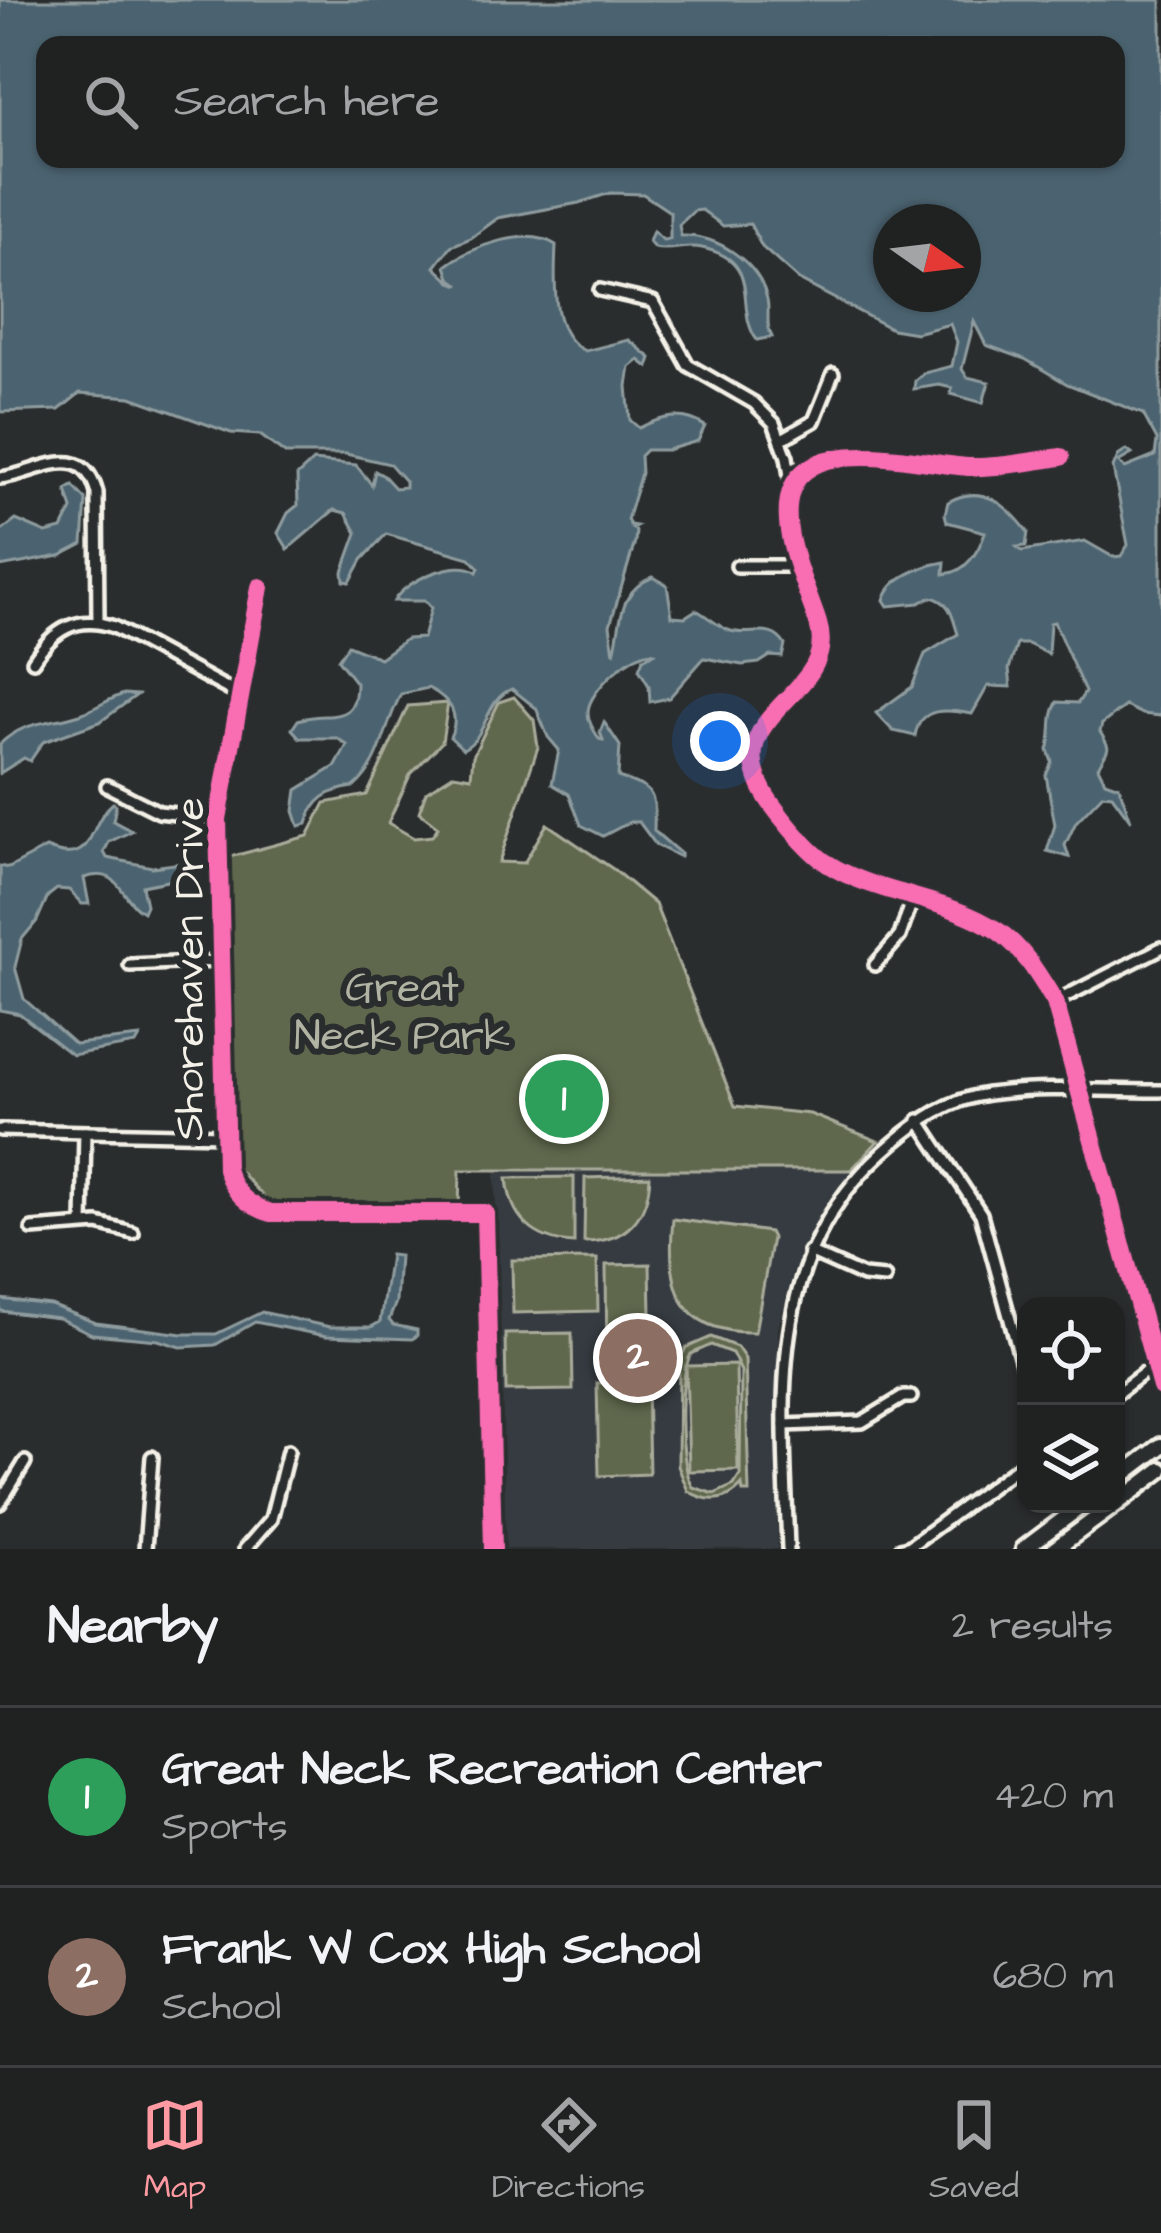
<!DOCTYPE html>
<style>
:root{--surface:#202222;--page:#282a2a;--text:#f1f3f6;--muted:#a2a4a5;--line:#3d3f40;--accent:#ff9aa2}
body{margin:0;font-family:"Architects Daughter",sans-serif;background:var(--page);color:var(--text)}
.controls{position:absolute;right:36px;bottom:36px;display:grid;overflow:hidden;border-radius:24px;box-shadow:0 3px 9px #0004}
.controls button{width:108px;height:108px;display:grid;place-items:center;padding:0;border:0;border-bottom:3px solid var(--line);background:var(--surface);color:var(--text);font:60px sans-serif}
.compass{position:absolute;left:873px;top:204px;width:108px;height:108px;border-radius:50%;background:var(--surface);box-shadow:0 3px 9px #0004;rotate:104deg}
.you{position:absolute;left:720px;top:741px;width:42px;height:42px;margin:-30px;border:9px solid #fff;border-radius:50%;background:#1a73e8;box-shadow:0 0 0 18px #1a73e833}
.badge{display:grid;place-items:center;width:78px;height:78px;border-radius:50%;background:var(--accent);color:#fff;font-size:39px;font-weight:700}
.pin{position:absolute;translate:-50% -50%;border:6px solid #fff;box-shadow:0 3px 12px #0006}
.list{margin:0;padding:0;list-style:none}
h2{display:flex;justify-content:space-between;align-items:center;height:156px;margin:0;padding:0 48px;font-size:51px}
h2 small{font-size:39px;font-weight:400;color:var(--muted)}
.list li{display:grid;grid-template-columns:78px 1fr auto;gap:36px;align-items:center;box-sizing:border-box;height:180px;padding:0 48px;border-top:3px solid var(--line)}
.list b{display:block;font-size:45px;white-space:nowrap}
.list p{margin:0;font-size:39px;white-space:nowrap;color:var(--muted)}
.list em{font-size:39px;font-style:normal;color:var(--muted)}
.icon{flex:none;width:66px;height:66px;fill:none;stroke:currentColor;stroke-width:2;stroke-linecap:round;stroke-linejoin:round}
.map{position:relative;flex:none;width:1161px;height:1549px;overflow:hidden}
.search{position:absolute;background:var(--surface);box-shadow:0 3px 9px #0004;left:36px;right:36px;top:36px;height:132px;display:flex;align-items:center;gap:30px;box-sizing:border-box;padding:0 42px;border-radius:24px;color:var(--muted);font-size:45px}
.sheet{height:516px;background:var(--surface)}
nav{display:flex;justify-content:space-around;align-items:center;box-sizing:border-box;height:168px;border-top:3px solid var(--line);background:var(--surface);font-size:33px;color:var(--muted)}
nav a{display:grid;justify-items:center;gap:6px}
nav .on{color:var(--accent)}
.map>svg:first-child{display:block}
.built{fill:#363b41}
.green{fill:#5f674e;stroke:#aaac9b;stroke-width:3;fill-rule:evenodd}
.water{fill:#4c646f;stroke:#8f9c9f;stroke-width:3;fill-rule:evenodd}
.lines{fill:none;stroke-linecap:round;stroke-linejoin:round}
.minor-casing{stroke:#f4f1e8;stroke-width:18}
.major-casing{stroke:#f4f1e8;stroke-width:22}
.minor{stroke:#2a2d2e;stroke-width:9}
.major{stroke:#2a2d2e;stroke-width:14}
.cycleway-casing{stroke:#2a2d2e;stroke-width:26}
.cycleway{stroke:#f96db3;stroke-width:18}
.labels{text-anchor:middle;stroke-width:12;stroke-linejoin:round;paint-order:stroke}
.street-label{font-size:42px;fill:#f4f1e8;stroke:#2a2d2e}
.park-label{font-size:42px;fill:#b1b3a3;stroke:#2a2d2e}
</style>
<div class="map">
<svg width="1161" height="1549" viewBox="0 0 1161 1549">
<rect width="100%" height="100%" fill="#2a2d2e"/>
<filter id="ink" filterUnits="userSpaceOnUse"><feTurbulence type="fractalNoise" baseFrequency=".00833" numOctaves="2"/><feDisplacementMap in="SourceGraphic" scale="24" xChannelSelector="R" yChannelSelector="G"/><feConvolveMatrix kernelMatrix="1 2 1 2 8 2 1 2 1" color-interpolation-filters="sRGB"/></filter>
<g filter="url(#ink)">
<!-- built -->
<path class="built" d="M 495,1171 L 850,1171 L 824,1206 L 793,1271 L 778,1329 L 777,1549 L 503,1549 Z"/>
<!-- green -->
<g class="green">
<path d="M 514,697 L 534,720 L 538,747 L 499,862 L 524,863 L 547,824 L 613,869 L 655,904 L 735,1106 L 810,1114 L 878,1141 L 851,1170 L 460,1170 L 459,1209 L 275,1209 L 230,1161 L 222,859 L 308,836 L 325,803 L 367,795 L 408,706 L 448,703 L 442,742 L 410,775 L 388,823 L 414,838 L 432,836 L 438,827 L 419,812 L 426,792 L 454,774 L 471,777 L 473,756 L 499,702 Z"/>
<path d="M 650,1176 C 648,1217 627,1242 584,1242 L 585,1178 Z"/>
<path d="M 574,1177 L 574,1243 C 534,1241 510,1218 507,1178 Z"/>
<path d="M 673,1219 L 769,1232 L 772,1238 L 755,1332 C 678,1334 666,1286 673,1219 Z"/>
<path d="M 597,1259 L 598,1311 L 513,1313 L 512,1260 Z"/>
<path d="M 650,1264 L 652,1367 L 607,1368 L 606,1265 Z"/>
<path d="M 572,1333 L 573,1390 L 506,1391 L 505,1334 Z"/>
<path d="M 711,1337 L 737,1347 L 745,1359 L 749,1492 L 743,1492 L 742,1485 C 726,1503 708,1503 688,1491 L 678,1466 L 679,1360 L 686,1348 ZM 711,1345 L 732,1353 L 741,1371 L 740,1475 L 734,1485 L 714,1494 L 693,1487 C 679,1466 678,1375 691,1354 Z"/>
<path d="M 736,1365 L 738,1470 L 689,1471 L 686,1366 Z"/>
<path d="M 647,1382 L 649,1474 L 599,1476 L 597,1383 Z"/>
</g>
<!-- water -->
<g class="water">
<path d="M 0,0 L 1161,0 L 1161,716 L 1142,714 L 1125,706 L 1102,724 L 1100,732 C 1113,752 1108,747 1098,767 L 1105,781 L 1119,786 L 1131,821 L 1112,795 L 1103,794 L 1076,822 L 1065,845 L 1069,857 L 1047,851 L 1055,825 L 1046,775 L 1052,762 L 1048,750 C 1054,733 1048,719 1057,702 L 1078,703 L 1085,692 L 1054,622 L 1050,623 L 1048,654 L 1028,644 L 1017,644 L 1009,669 L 1011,687 L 988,686 L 972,714 C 947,709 920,706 915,736 L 893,731 L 876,713 L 912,687 L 925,654 L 958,634 C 952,617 952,602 931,597 L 919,603 L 888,606 L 884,600 C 890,577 922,566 945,562 L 944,574 C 966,573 979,551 985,532 L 947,522 L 945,514 L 948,502 C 983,482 1008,506 1028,532 L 1026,546 L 1017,547 L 1022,551 L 1085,541 L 1113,557 L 1121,556 L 1128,545 L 1113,468 L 1118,456 L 1127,450 L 1132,454 L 1118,462 L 1125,468 L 1155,456 L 1157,440 L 1143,414 L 1067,384 L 1025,359 L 986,345 L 974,322 L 962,369 L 967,377 L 989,382 L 983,403 L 951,394 L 952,388 L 939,385 L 914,389 L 915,381 L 924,373 L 952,366 L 957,342 L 950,324 L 916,333 L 892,329 L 799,280 L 762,247 L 750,224 L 723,226 L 702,210 L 694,211 L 679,225 L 681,236 C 716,234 759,262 767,299 C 770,313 765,324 772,337 L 757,340 C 733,308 765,261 702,248 C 686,244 671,252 654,248 L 649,242 L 653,231 L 663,240 L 670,239 L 670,212 L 643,194 L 610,193 L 579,203 L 498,218 L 471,238 L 451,246 L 435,267 L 451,282 L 460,285 L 450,278 L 446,266 C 471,246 528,226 556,245 C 555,279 549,334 585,351 L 629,340 L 651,358 L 648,367 L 639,360 L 630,367 L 627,386 L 630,420 L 639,428 C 660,417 683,411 705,426 L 698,441 L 667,450 L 646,450 L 640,456 L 641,473 L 627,520 L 630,525 L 636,526 L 632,528 L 636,531 L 635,542 L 610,625 L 614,653 C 622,624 616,592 653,577 L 667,585 L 672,616 L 685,617 L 696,610 C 708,616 718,627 731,631 C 751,637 772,623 785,645 L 782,657 L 770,656 L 759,663 L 742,665 L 704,658 L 669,698 L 650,702 L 649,686 L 639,669 L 643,659 L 654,653 C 635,648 588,691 588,712 C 588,722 594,730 599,739 L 603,740 L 600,732 L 604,722 L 620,746 L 618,777 C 657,790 655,793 654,831 L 681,854 L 680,857 L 656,845 L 639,822 L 630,822 L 603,836 L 581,825 L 569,794 L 552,784 L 559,750 L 548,737 L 536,708 L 512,689 C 484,700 489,736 463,749 L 450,737 C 461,714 450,699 428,688 L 401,694 C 384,725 382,764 354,787 C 329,790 313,799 307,824 L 299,826 L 294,811 L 297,790 L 336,766 L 347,745 L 337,738 L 300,738 L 292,729 L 298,720 C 328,710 356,728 356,683 L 338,660 L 348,645 L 380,658 L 406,639 L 423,638 L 431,608 L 425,601 L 394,601 C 405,580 459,557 477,572 L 479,568 L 470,558 L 386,534 L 362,560 L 350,582 L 344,581 L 343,572 L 357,533 L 346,513 L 334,510 L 288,549 L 278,533 L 288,513 L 298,505 L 297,476 L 313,461 L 356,465 L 372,485 L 375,471 L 384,476 L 395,488 L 405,487 L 405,481 L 390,464 L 346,454 L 285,454 L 260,435 L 231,433 L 131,397 L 80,393 L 59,410 L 0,412 ZM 1116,45 L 1116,159 L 45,159 L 45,45 ZM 963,222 L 963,294 L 891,294 L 891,222 Z"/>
<path d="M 73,486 L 86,500 L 83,544 L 60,556 L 0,567 L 0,532 L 16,520 L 46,533 L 62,529 L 72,509 L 66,490 Z"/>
<path d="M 124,694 L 137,695 L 100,722 L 43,742 L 30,761 L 24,758 L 0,773 L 0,744 C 24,720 50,724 80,714 C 95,709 108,699 124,694 Z"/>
<path d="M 113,803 L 116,805 L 113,821 L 132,831 L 109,842 L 104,852 L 107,858 L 152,867 L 189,862 L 194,866 L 167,881 L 142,886 L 146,905 L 143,912 C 119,899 121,865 84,878 L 89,904 L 82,904 L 69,890 L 57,889 L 48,896 L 37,921 L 22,939 L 15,967 L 24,999 L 75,1044 L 140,1037 L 136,1044 L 72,1055 L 20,1014 L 0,1010 L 0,866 L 9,868 L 46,848 C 97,869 86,824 113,803 Z"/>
<path d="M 390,1255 L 399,1256 L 396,1302 L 389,1320 L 393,1325 L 417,1330 L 417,1336 L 412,1339 L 326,1336 L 255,1322 L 215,1345 L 181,1347 L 158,1340 L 92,1334 L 58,1318 L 0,1311 L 0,1299 L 51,1305 L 96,1323 L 183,1334 L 216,1334 L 262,1312 L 330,1327 L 371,1327 L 380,1322 Z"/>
</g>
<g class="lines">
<defs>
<g id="minor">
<path d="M 600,290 L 653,302 L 688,365 L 754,403 L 774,423 L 787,457 L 792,488"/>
<path d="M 782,439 L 814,421 L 833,374"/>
<path d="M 1061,457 C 1031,461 999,468 970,467 C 926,465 811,432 791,491 C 778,530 806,586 818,623 C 839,689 736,709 756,773 C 761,791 771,804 783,819 C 795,834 812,854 828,864 C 876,895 947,897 998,931 C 1024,949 1039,976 1055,1002 L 1161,1387"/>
<path d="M 0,478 C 36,475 82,437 97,493 L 98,622"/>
<path d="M 737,566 L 800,566"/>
<path d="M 260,587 L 218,819 L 226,1169 C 233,1192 247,1206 271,1213 L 485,1213 L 493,1549"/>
<path d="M 33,661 C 53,630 77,614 114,627 L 239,695"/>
<path d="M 107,786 L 159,812 L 218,819"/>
<path d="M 130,965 L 219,961"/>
<path d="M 875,965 L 900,936 L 914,895"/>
<path d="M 1055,1002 L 1161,948"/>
<path d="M 919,1120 L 981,1214 L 1026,1378"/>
<path d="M 0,1130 L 224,1135"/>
<path d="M 83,1224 L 85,1132"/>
<path d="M 32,1229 L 98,1224 L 133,1233"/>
<path d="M 809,1252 L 863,1276 L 885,1278"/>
<path d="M 1116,1394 L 1161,1360"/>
<path d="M 784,1425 L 862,1422 L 903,1397 L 911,1397"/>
<path d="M 0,1503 L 25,1462"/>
<path d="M 145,1549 L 152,1457"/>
<path d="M 245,1549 L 271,1519 L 288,1451"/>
<path d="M 788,1549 C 783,1397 763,1253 892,1144 C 920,1120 950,1099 988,1094 C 1043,1086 1105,1091 1161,1091"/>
<path d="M 900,1549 L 910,1546 L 1026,1461"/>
</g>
<g id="major">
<path d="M 1116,1480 L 1161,1446"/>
<path d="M 1116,1504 L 1161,1470"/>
<path d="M 1024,1549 L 1084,1504"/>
<path d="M 1055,1549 L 1116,1504"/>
</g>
</defs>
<!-- minor casing -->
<use href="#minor" class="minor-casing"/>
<!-- major casing -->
<use href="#major" class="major-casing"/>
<!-- minor -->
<use href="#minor" class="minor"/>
<!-- major -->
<use href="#major" class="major"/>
<defs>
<g id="cycleway">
<path d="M 1061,457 C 1031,461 999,468 970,467 C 926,465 811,432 791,491 C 778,530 806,586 818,623 C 839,689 736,709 756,773 C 761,791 771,804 783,819 C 795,834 812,854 828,864 C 876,895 947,897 998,931 C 1024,949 1039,976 1055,1002 L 1161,1387"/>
<path d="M 260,587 L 218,819 L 226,1169 C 233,1192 247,1206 271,1213 L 485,1213 L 493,1549"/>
</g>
</defs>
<!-- cycleway casing -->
<use href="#cycleway" class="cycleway-casing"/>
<!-- cycleway -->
<use href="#cycleway" class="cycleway"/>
</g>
</g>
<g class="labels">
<!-- street labels -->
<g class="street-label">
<text transform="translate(188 969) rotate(-90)" y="15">Shorehaven Drive</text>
</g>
<!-- park labels -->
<g class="park-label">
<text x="402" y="1001">Great<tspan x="402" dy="48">Neck Park</tspan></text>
</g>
</g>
</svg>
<div class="controls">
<button><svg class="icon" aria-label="locate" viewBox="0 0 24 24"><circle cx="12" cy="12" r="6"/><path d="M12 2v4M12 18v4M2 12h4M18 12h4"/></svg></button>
<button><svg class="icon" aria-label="layers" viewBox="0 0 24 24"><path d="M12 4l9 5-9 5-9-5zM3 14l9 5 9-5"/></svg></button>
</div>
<svg class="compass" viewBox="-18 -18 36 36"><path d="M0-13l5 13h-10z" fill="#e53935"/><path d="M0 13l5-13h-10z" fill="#a2a4a5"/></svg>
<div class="you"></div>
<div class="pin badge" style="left:564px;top:1099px;background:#2e9e5b">1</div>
<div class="pin badge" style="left:638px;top:1358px;background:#8d6e63">2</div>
<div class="search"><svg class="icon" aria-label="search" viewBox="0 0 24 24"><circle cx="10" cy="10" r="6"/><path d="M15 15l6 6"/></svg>Search here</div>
</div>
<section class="sheet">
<h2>Nearby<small>2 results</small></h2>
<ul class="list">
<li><span class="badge" style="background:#2e9e5b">1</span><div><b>Great Neck Recreation Center</b><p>Sports</p></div><em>420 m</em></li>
<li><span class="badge" style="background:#8d6e63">2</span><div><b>Frank W Cox High School</b><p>School</p></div><em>680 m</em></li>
</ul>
</section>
<nav>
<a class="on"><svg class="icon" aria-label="map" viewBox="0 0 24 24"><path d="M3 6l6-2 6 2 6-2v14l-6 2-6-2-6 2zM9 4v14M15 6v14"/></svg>Map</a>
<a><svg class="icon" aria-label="directions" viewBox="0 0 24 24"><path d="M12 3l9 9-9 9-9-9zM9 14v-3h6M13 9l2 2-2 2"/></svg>Directions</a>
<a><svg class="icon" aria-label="saved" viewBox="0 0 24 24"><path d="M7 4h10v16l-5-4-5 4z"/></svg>Saved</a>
</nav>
